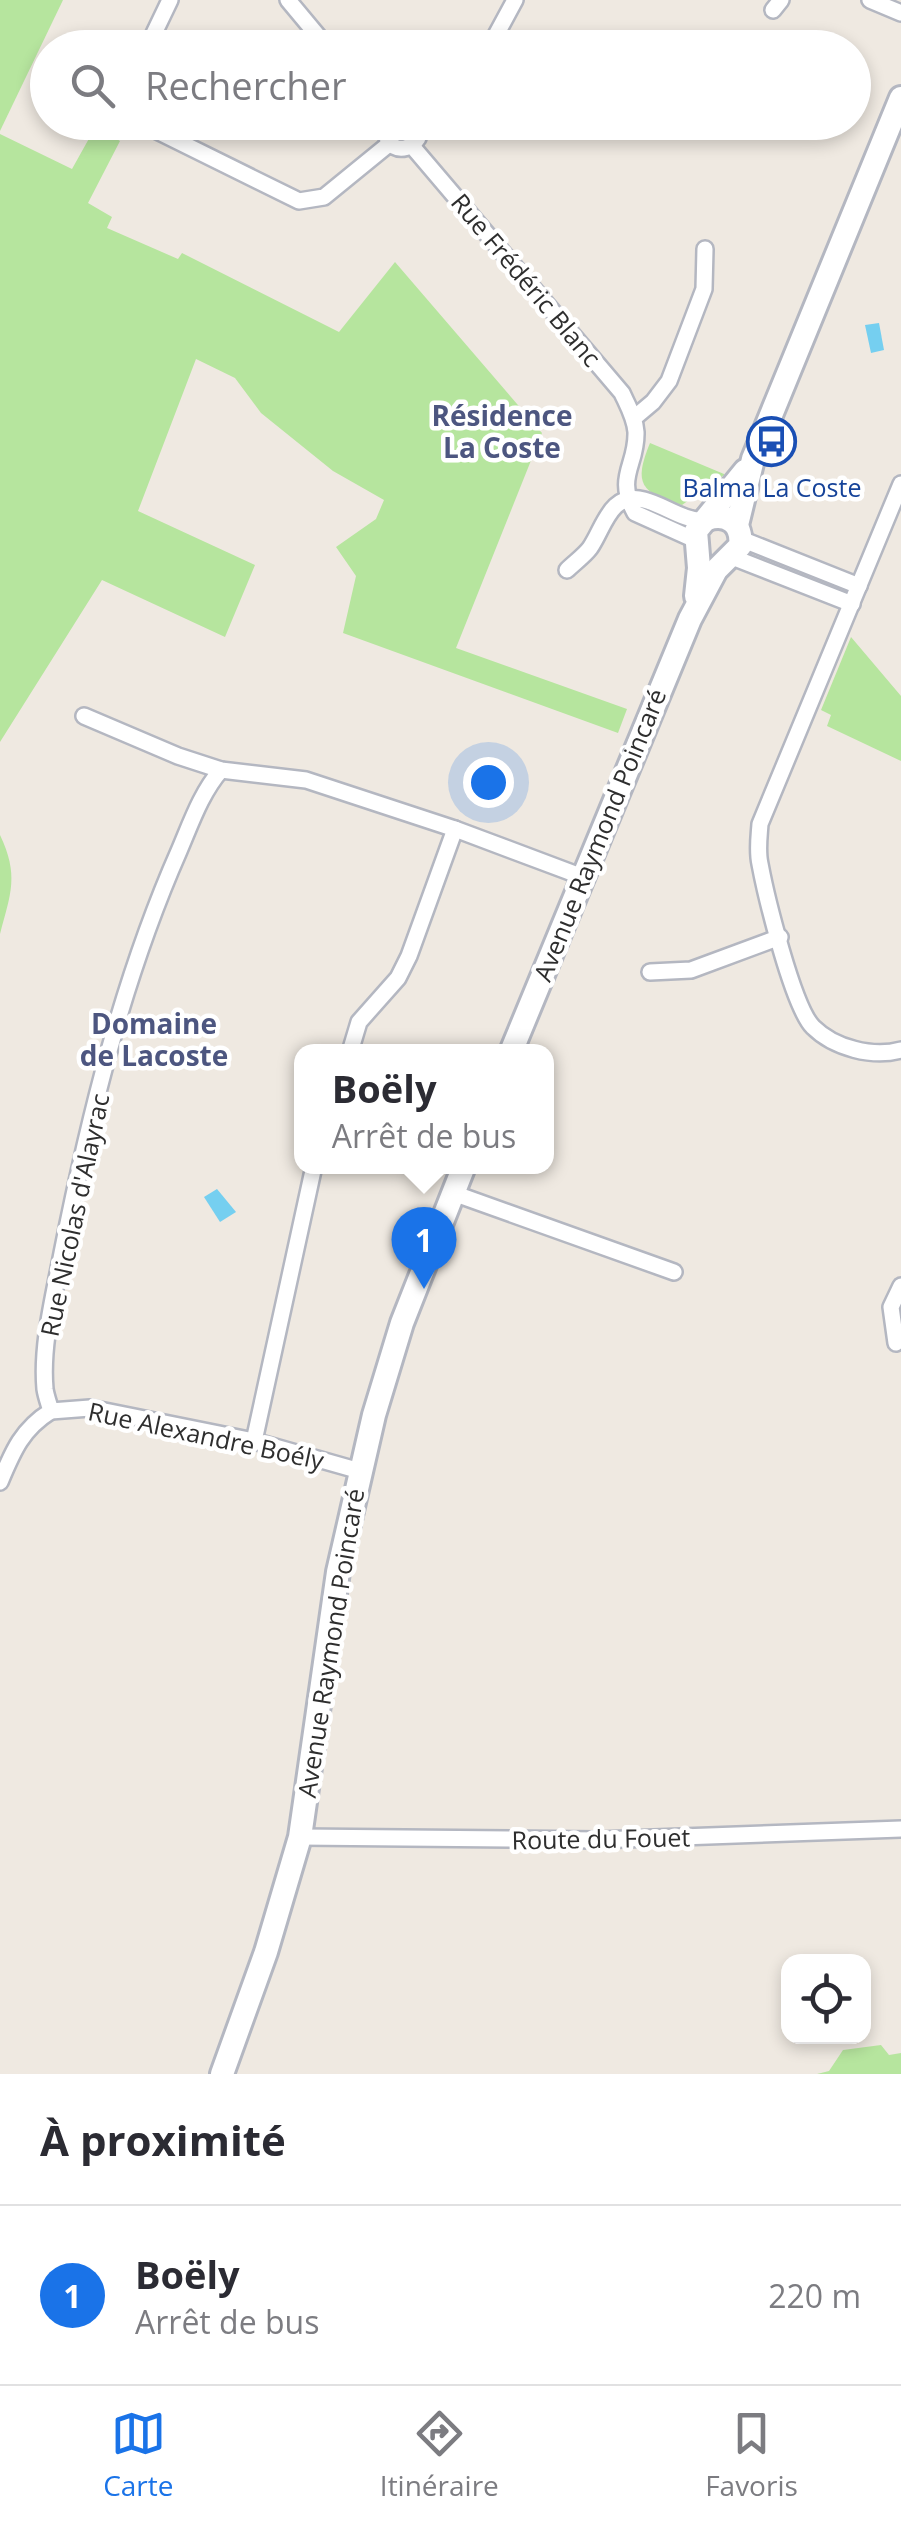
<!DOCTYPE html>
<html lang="fr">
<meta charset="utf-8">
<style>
:root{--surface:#fff;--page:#f2f2f3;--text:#2b2b33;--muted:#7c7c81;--line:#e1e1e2;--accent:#1a73e8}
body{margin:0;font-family:"Open Sans",sans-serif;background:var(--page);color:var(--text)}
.controls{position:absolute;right:30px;bottom:30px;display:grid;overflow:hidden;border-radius:20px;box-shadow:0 5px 15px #0003}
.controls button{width:90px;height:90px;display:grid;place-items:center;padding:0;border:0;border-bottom:2px solid var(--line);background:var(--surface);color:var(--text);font:50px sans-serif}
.you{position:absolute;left:488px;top:782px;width:35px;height:35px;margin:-25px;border:8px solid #fff;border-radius:50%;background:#1a73e8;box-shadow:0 0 0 15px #1a73e833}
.badge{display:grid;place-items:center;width:65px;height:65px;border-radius:50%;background:var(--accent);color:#fff;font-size:32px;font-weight:700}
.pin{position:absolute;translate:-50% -82px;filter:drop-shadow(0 2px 5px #0008)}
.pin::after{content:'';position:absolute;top:52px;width:35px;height:30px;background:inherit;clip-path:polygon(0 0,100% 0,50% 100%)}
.popup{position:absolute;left:294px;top:1044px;width:260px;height:130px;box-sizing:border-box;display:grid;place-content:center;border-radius:20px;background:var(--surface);filter:drop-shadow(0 2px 8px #0005);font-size:32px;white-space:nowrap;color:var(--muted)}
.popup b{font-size:38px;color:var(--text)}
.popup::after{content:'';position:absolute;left:50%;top:100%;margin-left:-20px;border:20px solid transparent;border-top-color:var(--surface)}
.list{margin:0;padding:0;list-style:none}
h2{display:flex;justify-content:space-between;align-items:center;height:130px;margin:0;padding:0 40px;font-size:42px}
h2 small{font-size:32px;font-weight:400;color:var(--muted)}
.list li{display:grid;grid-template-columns:65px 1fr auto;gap:30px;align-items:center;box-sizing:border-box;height:180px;padding:0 40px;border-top:2px solid var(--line)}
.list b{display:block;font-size:38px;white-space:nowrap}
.list p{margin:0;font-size:32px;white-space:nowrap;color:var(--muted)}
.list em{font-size:32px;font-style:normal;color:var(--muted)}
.icon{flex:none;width:55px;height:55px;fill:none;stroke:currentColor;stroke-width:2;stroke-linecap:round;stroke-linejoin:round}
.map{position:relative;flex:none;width:901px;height:2074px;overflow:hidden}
.search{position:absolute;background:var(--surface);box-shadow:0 5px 15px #0003;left:30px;right:30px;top:30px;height:110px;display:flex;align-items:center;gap:25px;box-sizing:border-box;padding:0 35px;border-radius:55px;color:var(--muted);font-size:38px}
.sheet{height:310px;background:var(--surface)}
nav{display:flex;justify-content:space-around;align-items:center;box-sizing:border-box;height:140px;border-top:2px solid var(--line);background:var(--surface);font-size:28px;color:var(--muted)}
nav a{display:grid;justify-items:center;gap:5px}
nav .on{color:var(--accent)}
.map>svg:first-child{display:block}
.green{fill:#b6e59e}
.water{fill:#75cff0}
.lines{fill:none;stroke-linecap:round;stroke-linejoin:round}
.street-casing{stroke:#b4b7c1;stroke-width:20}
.secondary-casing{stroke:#b4b7c1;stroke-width:28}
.street{stroke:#fff;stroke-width:15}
.secondary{stroke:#fff;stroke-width:22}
.labels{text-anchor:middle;stroke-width:9;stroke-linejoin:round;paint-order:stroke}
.street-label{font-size:25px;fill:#2e2e2e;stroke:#fff}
.transit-label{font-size:25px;fill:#164399;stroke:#fff}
.neighbourhood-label{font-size:28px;font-weight:bold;fill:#4d5680;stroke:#fff}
</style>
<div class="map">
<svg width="901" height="2074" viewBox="0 0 901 2074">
<rect width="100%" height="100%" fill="#efe9e1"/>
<!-- green -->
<g class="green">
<path d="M 0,0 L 63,0 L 0,131 Z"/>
<path d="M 96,126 L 120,141 L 88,203 L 112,217 L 107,228 L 178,259 L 182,253 L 339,332 L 395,262 L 542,433 L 456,648 L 627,709 L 618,733 L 343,633 L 356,576 L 336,547 L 376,519 L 384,500 L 333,471 L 261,413 L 235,378 L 196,359 L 138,511 L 255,565 L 225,637 L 102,580 L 0,742 L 0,134 L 72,169 Z"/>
<path d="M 650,443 L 724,474 L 724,475 L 682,505 C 641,493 633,484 650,443 Z"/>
<path d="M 851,637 L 901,696 L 901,761 L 827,726 L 831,715 L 821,710 Z"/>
<path d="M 0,835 C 19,875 11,893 0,934 Z"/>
<path d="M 881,2045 L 889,2055 L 901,2053 L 901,2074 L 817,2074 L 829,2071 L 843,2050 Z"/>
</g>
<!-- water -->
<g class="water">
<path d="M 879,323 L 884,350 L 871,353 L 865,325 Z"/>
<path d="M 217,1189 L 236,1212 L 220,1222 L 204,1197 Z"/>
</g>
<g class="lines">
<defs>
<g id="street">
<path d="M 288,0 L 328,48"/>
<path d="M 870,0 L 901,13"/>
<path d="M 773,10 L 781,0"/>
<path d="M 147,48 L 170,0"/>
<path d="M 489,48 L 515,0"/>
<path d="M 139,122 L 299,201 L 324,197 L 389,144"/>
<path d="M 389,122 C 378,145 404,159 418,138 L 414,122"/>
<path d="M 412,146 L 622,393 C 628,406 635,418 636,432 C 637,466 615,476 635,513 L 695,540"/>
<path d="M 634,418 L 653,402 L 669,381 L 704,289 L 705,249"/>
<path d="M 901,484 L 760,824 C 759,838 757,851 760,864 C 766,896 793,1007 813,1027 C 834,1048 873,1058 901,1050"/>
<path d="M 741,539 L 859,586"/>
<path d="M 732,557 L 852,604"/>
<path d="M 567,570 C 574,563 584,556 590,548 C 604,528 610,491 644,500 C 664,505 682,520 704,521"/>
<path d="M 84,716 L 178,756 L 221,770 L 306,780 L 455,829 L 583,877"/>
<path d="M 650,972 L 691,970 L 780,937"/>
<path d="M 350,1052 L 359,1022 L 398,978 L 409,956 L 455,829"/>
<path d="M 453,1193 L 674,1272"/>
<path d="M 896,1343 L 891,1307 L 901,1286"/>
<path d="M 51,1411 L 90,1408 L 254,1441 L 360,1471"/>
<path d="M 254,1441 L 314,1166"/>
<path d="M 0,1482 C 13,1451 22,1429 51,1411 C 49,1404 46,1396 45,1389 C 41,1345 54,1296 62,1253 C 89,1117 123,978 179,851 C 191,823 201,793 221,770"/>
<path d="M 300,1837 L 598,1840 L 901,1829"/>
</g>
<g id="secondary">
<path d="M 737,525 L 753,459 L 901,98"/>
<path d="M 696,596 L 699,568 L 696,531 L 745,471"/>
<path d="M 511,1052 L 690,619 L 716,570 L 740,546 C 743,524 727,512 707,519"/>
<path d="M 222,2074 L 266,1952 L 300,1837 L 338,1572 L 374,1415 L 402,1323 L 464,1166"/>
</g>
</defs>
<!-- street casing -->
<use href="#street" class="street-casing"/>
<!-- secondary casing -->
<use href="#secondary" class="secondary-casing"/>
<!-- street -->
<use href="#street" class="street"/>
<!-- secondary -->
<use href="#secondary" class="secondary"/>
</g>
<!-- icons -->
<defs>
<symbol id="bus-ring" viewBox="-11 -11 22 22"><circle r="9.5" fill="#fff" stroke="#1a4fb4" stroke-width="1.5"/><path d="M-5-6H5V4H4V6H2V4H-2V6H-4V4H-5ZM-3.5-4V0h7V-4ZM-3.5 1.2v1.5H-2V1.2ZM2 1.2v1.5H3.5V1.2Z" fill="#1a4fb4"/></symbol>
</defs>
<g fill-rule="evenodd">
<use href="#bus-ring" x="744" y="414" width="55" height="55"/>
</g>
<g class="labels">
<!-- street labels -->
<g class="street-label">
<text transform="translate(526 280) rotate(50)" y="9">Rue Frédéric Blanc</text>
<text transform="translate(600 835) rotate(-68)" y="9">Avenue Raymond Poincaré</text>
<text transform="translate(75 1215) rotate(-78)" y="9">Rue Nicolas d'Alayrac</text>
<text transform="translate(206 1436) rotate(12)" y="9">Rue Alexandre Boély</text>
<text transform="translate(331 1643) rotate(-81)" y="9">Avenue Raymond Poincaré</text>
<text transform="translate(601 1839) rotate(-1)" y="9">Route du Fouet</text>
</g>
<!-- transit labels -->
<g class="transit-label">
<text x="772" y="497">Balma La Coste</text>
</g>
<!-- neighbourhood labels -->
<g class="neighbourhood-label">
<text x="502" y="426">Résidence<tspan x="502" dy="32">La Coste</tspan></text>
<text x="154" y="1034">Domaine<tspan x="154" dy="32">de Lacoste</tspan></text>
</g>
</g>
</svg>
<div class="controls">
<button><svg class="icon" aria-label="locate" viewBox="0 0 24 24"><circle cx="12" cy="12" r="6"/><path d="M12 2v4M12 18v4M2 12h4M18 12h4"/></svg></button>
</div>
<div class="you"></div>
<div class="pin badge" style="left:424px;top:1289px">1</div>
<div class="popup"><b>Boëly</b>Arrêt de bus</div>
<div class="search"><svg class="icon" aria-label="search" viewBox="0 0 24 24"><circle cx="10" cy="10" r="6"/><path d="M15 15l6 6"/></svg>Rechercher</div>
</div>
<section class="sheet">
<h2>À proximité<small></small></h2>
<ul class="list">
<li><span class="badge">1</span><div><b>Boëly</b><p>Arrêt de bus</p></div><em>220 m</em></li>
</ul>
</section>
<nav>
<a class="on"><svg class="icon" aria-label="map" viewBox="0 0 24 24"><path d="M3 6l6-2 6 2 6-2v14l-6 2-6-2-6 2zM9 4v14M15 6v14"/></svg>Carte</a>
<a><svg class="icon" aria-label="directions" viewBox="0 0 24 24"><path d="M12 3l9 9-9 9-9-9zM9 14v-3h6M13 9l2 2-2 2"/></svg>Itinéraire</a>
<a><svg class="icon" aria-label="saved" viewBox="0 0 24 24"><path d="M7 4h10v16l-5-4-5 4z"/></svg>Favoris</a>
</nav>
